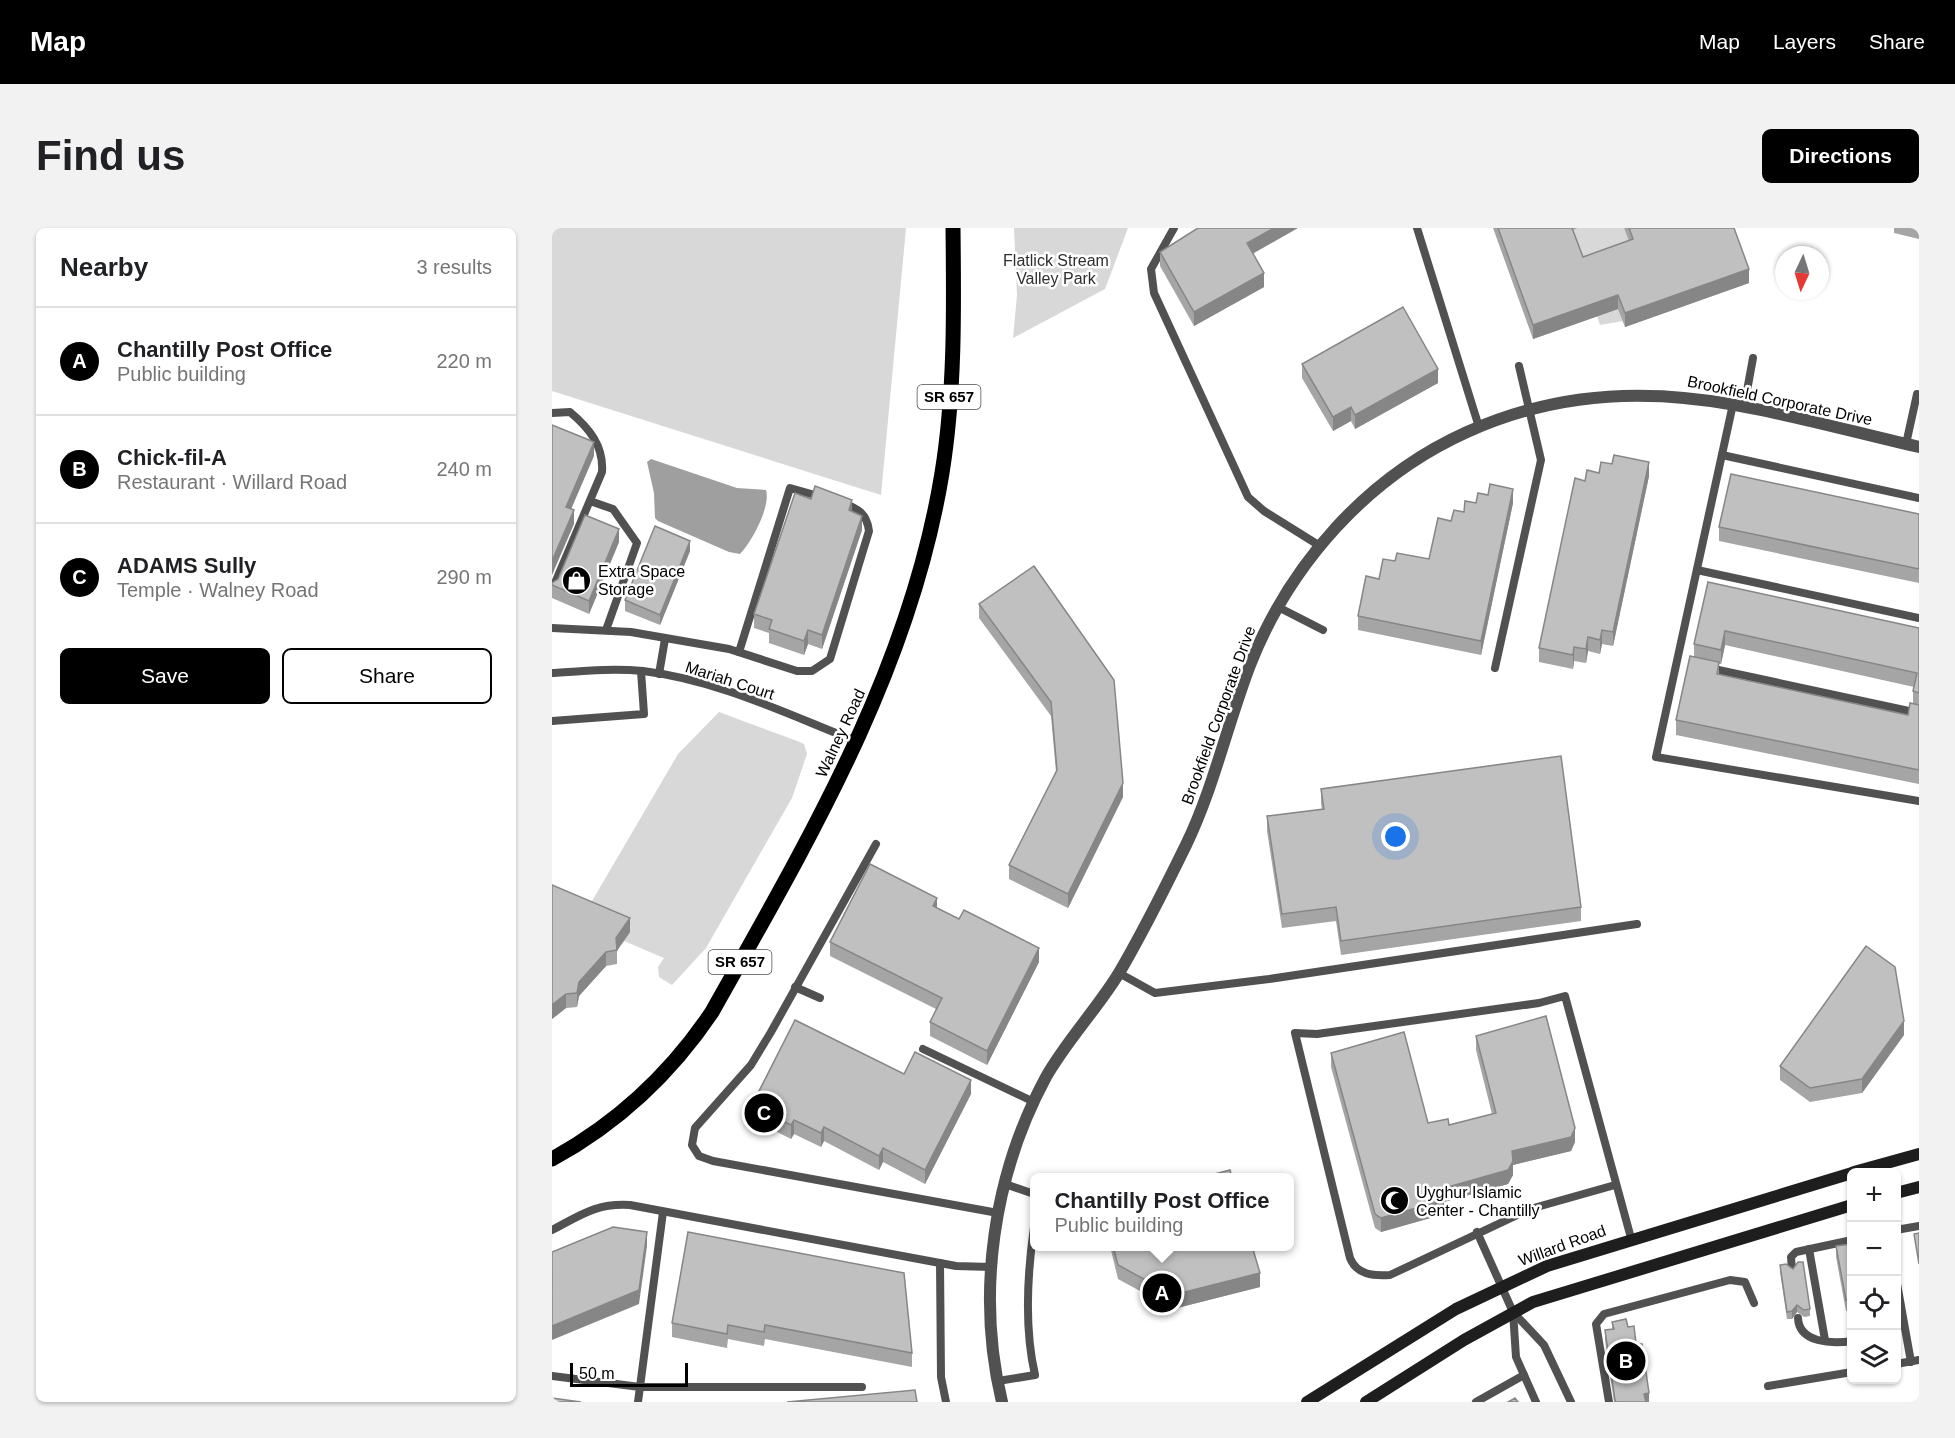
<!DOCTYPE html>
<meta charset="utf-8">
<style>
:root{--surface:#fff;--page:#f2f2f2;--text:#202124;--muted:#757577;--line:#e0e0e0;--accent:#000}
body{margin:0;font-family:Arial,sans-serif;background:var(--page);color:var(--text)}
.controls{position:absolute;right:18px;bottom:18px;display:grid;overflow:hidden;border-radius:9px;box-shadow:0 2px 4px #0004}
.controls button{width:54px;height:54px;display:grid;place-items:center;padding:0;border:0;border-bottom:2px solid var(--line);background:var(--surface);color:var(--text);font:30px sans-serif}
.compass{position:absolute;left:1223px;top:18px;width:54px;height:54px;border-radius:50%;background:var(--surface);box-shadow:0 2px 4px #0004;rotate:184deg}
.scale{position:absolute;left:18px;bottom:15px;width:118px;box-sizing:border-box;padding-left:6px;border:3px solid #000;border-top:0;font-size:16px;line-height:21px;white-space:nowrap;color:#000;-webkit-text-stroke:4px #fff;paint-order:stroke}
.you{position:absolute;left:844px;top:609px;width:21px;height:21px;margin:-15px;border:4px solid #fff;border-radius:50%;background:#1a73e8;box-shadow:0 0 0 9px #1a73e833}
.badge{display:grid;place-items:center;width:39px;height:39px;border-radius:50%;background:var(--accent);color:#fff;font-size:20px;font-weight:700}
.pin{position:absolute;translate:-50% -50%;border:3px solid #fff;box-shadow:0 2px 6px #0006}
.popup{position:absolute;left:478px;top:945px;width:264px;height:78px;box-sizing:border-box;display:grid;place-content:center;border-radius:9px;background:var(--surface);filter:drop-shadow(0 2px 4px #0005);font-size:20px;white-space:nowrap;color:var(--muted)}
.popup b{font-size:22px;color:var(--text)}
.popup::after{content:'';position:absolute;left:50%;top:100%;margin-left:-12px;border:12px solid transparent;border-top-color:var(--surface)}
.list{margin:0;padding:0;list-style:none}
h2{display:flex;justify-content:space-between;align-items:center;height:78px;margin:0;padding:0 24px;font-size:26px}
h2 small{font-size:20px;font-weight:400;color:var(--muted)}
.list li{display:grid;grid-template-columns:39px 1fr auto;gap:18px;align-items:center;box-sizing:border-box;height:108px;padding:0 24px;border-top:2px solid var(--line)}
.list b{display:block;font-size:22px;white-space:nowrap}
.list p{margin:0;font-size:20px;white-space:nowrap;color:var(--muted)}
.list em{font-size:20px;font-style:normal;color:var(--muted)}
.actions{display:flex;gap:12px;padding:18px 24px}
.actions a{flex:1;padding:14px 0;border:2px solid var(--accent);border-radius:9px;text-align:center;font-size:21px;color:var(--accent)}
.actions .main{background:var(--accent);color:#fff}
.icon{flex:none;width:33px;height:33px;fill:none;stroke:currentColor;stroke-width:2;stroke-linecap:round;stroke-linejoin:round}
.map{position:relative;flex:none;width:1367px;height:1174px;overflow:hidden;border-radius:9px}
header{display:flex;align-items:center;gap:36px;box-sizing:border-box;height:84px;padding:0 30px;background:var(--accent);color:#fff}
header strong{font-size:28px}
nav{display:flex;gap:33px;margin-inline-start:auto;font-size:21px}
.intro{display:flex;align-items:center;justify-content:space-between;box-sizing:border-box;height:144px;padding:0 36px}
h1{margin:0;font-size:42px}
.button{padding:15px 27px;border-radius:9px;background:var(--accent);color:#fff;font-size:21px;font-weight:700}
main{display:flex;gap:36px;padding:0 36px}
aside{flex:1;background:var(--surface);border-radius:9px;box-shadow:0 2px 4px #0004}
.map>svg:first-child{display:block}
.green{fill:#d8d8d8}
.water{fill:#9f9f9f}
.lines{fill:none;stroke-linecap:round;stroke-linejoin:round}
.service{stroke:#515151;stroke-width:8}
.minor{stroke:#515151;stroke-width:12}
.secondary{stroke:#1e1e1e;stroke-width:12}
.primary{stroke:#000;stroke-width:15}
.wall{fill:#a5a5a5;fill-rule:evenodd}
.shaded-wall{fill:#868686}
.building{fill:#c0c0c0;stroke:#868686;stroke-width:1.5}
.labels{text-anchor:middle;stroke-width:5;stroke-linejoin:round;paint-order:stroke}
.shield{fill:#fff;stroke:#4c4c4c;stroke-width:1.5}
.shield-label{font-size:15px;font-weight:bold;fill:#000}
.park-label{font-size:16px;fill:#2f2f2f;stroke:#fff}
.street-label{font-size:16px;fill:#000;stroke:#fff}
.poi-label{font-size:16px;fill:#000;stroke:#fff;text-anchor:start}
</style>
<header>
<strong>Map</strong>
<nav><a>Map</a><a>Layers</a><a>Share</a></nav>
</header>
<div class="intro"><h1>Find us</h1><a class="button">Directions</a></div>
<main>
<aside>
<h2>Nearby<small>3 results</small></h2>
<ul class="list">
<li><span class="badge">A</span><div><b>Chantilly Post Office</b><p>Public building</p></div><em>220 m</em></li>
<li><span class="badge">B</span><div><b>Chick-fil-A</b><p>Restaurant · Willard Road</p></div><em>240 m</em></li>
<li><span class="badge">C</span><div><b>ADAMS Sully</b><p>Temple · Walney Road</p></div><em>290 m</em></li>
</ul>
<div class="actions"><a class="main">Save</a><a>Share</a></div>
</aside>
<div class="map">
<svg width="1367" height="1174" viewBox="0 0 1367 1174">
<rect width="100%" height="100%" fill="#fff"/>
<!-- green -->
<g class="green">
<path d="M 0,0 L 354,0 L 329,267 L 0,163 Z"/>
<path d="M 462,0 L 576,0 L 553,61 L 461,110 L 465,67 Z"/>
<path d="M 1026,0 L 1072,0 L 1076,9 L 1101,0 L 1071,93 L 1048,97 L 1017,3 Z"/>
<path d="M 167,484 L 248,514 L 252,516 L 255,526 L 240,570 L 154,720 L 120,757 L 107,749 L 106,739 L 112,730 L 72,713 L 33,685 L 126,526 Z"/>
</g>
<!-- water -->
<path class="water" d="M 99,231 L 185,260 L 214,262 C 219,278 200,314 188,326 L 177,324 L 106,293 L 103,290 L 102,265 L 95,234 Z"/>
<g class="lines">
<!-- service -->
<g class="service">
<path d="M 622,0 L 599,41 L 602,65 L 696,269 L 712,283 L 768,318"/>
<path d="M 865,0 L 927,199"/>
<path d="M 1181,176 L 1104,529 L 1367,573"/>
<path d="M 1192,179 L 1201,130"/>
<path d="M 0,185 L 18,184 C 37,200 52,218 50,244 L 0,362"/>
<path d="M 1354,216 L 1365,166"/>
<path d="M 1170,227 L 1367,270"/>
<path d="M 38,273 L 61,281 L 85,315 L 54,402"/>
<path d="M 1145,342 L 1367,390"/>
<path d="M 726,379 L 771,402"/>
<path d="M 0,400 L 79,404 L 177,421 L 245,443 L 260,443 L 278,431 L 317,303 C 315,286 306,280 290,275"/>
<path d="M 187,424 L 238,260 L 270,269"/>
<path d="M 943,440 L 989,232 L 967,138"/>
<path d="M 1157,440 L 1367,485"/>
<path d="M 0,445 C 30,443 61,440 91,443 C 166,452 235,486 304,513"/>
<path d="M 107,446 L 113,411"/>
<path d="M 0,493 L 92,486 L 89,443"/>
<path d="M 324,616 L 219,804 L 199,837 L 143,900 L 140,917 L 147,928 L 161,933 L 446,985"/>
<path d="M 567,745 L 603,765 L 717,751 L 1085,696"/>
<path d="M 243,759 L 268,770"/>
<path d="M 371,821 L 482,874"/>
<path d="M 453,956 L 482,966"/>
<path d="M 1063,957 L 978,981 L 838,1047 C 821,1048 805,1047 798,1030 L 743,805 L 765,806 L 987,775 L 1013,768 L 1079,1010"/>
<path d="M 0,1002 C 29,987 44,975 78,977 L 404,1038 L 439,1039"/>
<path d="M 1344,1002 L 1367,998"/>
<path d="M 925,1004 L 961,1084 L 992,1117 L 1019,1174"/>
<path d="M 1257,1021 L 1273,1112"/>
<path d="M 388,1035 L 389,1149 L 394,1174"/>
<path d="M 1240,1042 L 1239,1029 L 1244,1024 L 1300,1012"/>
<path d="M 1344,1050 L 1359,1134"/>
<path d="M 961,1084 L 964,1129 L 984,1174"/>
<path d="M 1246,1090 C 1247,1115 1280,1116 1300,1113"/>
<path d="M 1344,1136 L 1367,1132"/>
<path d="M 0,1148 L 88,1159 L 310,1159"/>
<path d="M 446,1153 L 483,1147 C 472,1099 475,1048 482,999"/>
<path d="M 1216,1158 L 1300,1144"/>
<path d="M 86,1174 L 111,984"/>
<path d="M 924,1174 L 972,1147"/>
<path d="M 1057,1174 L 1044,1096 L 1052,1086 L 1178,1052 L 1193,1054 L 1202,1075"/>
</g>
<!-- minor -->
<path class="minor" d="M 450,1174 C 424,1066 441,947 494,849 C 515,812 545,781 567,745 C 591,704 613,660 634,617 C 662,559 675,497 698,437 C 738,336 815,249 915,204 C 1075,132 1208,183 1367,219"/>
<!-- secondary -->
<g class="secondary">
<path d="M 1302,944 L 1367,926"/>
<path d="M 1344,965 L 1367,959"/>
<path d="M 755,1174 L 904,1081 L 995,1038 L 1300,945"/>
<path d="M 814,1174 L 912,1112 L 981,1074 L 1300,977"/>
</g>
<!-- primary -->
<path class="primary" d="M 0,931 C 64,896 119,845 160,784 C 256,613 358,442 390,245 C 403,165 402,81 401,0"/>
</g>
<!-- wall -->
<g class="wall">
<path d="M 941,0 L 1026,0 L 1021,2 L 1031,29 L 1077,13 L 1072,0 L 1182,0 L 1197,55 L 1073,99 L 1066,81 L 981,111 Z"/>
<path d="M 1342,0 L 1367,0 L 1367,11 L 1342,5 Z"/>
<path d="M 608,24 L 701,26 L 712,59 L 642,98 L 608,38 Z"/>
<path d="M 750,136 L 886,155 L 803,201 L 799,193 L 781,203 L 750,150 Z"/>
<path d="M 1047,245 L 1097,248 L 1061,418 L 1050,416 L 1048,426 L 1036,423 L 1034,435 L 1022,433 L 1021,441 L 987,434 L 987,420 L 1033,253 Z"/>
<path d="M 924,275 L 961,275 L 929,427 L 806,402 L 806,388 L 827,351 L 843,333 L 877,331 L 899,293 Z"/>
<path d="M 300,284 L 310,302 L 270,421 L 256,416 L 252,427 L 217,415 L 217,405 L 202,400 L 202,386 Z"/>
<path d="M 1367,286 L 1367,355 L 1167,313 L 1167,299 Z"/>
<path d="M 67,314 L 37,386 L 0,370 L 0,355 Z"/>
<path d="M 138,323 L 108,397 L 73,383 L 73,372 Z"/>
<path d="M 1156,354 L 1367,400 L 1367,556 L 1124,507 L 1124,492 L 1142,429 L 1142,416 ZM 1173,417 L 1362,459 L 1361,463 L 1361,476 L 1356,487 L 1167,446 L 1167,436 L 1169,436 Z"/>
<path d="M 427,376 L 571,569 L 516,680 L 457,651 L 457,637 L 504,544 L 499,488 L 427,390 Z"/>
<path d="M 769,561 L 1029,679 L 1029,693 L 789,727 L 784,693 L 730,700 L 715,603 L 715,588 L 770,582 L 769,575 Z"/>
<path d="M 0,657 L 78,704 L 65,723 L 65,736 L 54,738 L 27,768 L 25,779 L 14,780 L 0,791 Z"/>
<path d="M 385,680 L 487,734 L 435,837 L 378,808 L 378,794 L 384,781 L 278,728 L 278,714 Z"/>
<path d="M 1352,807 L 1310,865 L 1258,874 L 1228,852 L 1228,838 Z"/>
<path d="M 924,808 L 1023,914 L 1019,923 L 961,937 L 961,947 L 956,956 L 892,974 L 892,981 L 889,987 L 829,1004 L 823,1000 L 779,839 L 779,825 L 876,895 L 897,897 L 940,886 L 924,822 Z"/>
<path d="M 352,846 L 419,866 L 373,956 L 331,934 L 327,942 L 272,913 L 269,919 L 242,906 L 239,911 L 200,891 L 200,877 Z"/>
<path d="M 136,1004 L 360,1125 L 360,1139 L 213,1111 L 212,1118 L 176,1111 L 175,1120 L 120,1109 L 120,1095 Z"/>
<path d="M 1299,1016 L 1299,1082 L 1294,1083 L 1284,1029 L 1284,1018 Z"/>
<path d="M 558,1018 L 700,1018 L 708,1059 L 621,1081 L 566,1051 Z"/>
<path d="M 1228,1037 L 1258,1081 L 1258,1088 L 1252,1089 L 1245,1084 L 1240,1091 L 1235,1091 L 1228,1044 Z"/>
<path d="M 1060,1094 L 1076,1099 L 1097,1174 L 1062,1174 L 1053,1112 L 1053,1102 L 1060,1101 Z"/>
</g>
<!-- shaded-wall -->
<g class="shaded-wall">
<path d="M 722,0 L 746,0 L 695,29 L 695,15 Z"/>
<path d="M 1197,41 L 1197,55 L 1073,99 L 1073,85 Z"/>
<path d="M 712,45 L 712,59 L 642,98 L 642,84 Z"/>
<path d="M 1066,67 L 1066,81 L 981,111 L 981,97 Z"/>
<path d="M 886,141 L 886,155 L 803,201 L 803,187 Z"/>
<path d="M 799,179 L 799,193 L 781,203 L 781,189 Z"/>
<path d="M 42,214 L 42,228 L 14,293 L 14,279 Z"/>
<path d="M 1097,234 L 1097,248 L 1061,418 L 1061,404 Z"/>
<path d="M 961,261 L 961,275 L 929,427 L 929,413 Z"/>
<path d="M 300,272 L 300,286 L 297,282 Z"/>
<path d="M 22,282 L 22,296 L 0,347 L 0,333 Z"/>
<path d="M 310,288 L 310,302 L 270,421 L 270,407 Z"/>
<path d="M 67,301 L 67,314 L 37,386 L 37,373 Z"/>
<path d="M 138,313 L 138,323 L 108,397 L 108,387 Z"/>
<path d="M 256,402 L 256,416 L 252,427 L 252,413 Z"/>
<path d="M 1050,402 L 1050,416 L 1048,426 L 1048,412 Z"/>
<path d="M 1173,403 L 1173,417 L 1169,436 L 1169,422 Z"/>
<path d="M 1036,409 L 1036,423 L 1034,435 L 1034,421 Z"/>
<path d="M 1022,419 L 1022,433 L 1021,441 L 1021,427 Z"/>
<path d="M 571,555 L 571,569 L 516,680 L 516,666 Z"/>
<path d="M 385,670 L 385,684 L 381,678 Z"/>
<path d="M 78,690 L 78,704 L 64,724 L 64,710 Z"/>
<path d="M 487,720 L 487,734 L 435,837 L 435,823 Z"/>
<path d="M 54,724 L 54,738 L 27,768 L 25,779 L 25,765 L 27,754 Z"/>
<path d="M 14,766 L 14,780 L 0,791 L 0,777 Z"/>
<path d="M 1352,793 L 1352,807 L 1310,865 L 1310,851 Z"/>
<path d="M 419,852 L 419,866 L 373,956 L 373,942 Z"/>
<path d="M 242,892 L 242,906 L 239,911 L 239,897 Z"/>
<path d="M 272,899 L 272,913 L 269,919 L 269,905 Z"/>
<path d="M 1023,900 L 1023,914 L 1019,923 L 961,937 L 961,947 L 956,956 L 892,974 L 892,981 L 889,987 L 829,1004 L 829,990 L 960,923 Z"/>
<path d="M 331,920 L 331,934 L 327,942 L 327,928 Z"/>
<path d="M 95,1004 L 95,1018 L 87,1076 L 0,1112 L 0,1098 Z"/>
<path d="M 708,1045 L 708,1059 L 621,1081 L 621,1067 Z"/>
<path d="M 1245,1077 L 1245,1084 L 1240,1091 L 1240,1083 Z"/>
<path d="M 1097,1165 L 1097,1174 L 1092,1174 L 1092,1166 Z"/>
</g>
<!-- building -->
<g class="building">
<path d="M 646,0 L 722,0 L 695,15 L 712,45 L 642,84 L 608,24 Z"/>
<path d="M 946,0 L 1020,0 L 1031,29 L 1081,11 L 1077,0 L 1182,0 L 1197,41 L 1073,85 L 1066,67 L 981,97 Z"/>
<path d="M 851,79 L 886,141 L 803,187 L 799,179 L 781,189 L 750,136 Z"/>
<path d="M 0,197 L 42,214 L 14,279 L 22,282 L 0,333 Z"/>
<path d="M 1062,227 L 1097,234 L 1061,404 L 1050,402 L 1048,412 L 1036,409 L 1034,421 L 1022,419 L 1021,427 L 987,420 L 1023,250 L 1033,253 L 1035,242 L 1047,245 L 1049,234 L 1060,236 Z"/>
<path d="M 1179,246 L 1367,286 L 1367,341 L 1167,299 Z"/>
<path d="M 938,256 L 961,261 L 929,413 L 806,388 L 814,348 L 827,351 L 831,331 L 843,333 L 845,325 L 877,331 L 886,290 L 899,293 L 902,282 L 912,284 L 913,273 L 924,275 L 926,265 L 936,267 Z"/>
<path d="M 263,258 L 300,272 L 297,282 L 310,288 L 270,407 L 256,402 L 252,413 L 217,401 L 220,392 L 202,386 L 243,265 L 259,271 Z"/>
<path d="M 33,287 L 67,301 L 37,373 L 0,357 L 0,355 L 6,351 Z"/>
<path d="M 103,298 L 138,313 L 108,387 L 73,372 Z"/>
<path d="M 482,338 L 562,452 L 571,555 L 516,666 L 457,637 L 505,542 L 499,474 L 427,376 Z"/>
<path d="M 1156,354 L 1367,400 L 1367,465 L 1361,463 L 1365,445 L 1173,403 L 1169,422 L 1142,416 Z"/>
<path d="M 1138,428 L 1167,434 L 1165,446 L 1356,487 L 1358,475 L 1367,477 L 1367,542 L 1124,492 Z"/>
<path d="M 1009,528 L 1029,679 L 789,713 L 784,679 L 730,686 L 715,588 L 772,581 L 769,561 Z"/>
<path d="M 318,636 L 385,670 L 381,678 L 407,691 L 412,682 L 487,720 L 435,823 L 378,794 L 390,770 L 278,714 Z"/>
<path d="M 0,657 L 78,690 L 64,710 L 65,722 L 54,724 L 27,754 L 25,765 L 14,766 L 0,777 Z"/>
<path d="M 1314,718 L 1343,739 L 1352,793 L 1310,851 L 1258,860 L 1228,838 Z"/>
<path d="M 994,788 L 1023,900 L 1019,909 L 960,923 L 961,933 L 956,942 L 892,960 L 892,967 L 889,973 L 829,990 L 823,986 L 779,825 L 852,804 L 876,895 L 896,891 L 897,897 L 944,885 L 924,808 Z"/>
<path d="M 243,792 L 352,846 L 363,824 L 419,852 L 373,942 L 331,920 L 327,928 L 272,899 L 269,905 L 242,892 L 239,897 L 200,877 Z"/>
<path d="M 678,942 L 680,950 L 648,950 Z"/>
<path d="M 61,999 L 95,1004 L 87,1062 L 0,1098 L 0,1024 Z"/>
<path d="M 136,1004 L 352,1045 L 360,1125 L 213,1097 L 212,1104 L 176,1097 L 175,1106 L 120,1095 Z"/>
<path d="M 1367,1005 L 1367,1036 L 1362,1006 Z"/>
<path d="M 1299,1016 L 1299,1071 L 1294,1072 L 1284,1018 Z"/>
<path d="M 561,1018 L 700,1018 L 708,1045 L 621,1067 L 566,1037 Z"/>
<path d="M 1246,1034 L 1251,1034 L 1258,1081 L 1252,1082 L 1245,1077 L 1240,1083 L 1235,1084 L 1228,1037 L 1234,1036 L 1241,1041 Z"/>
<path d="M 1074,1091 L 1076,1099 L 1082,1098 L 1084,1116 L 1090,1116 L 1097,1165 L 1092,1166 L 1094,1174 L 1064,1174 L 1063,1172 L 1053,1102 L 1062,1101 L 1060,1094 Z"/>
<path d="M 363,1162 L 365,1174 L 235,1174 Z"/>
<path d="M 0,1170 L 29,1174 L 0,1174 Z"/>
<path d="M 963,1170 L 966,1174 L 956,1174 Z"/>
</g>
<!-- icons -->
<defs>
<symbol id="shop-disc" viewBox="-11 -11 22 22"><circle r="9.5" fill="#000" stroke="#fff"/><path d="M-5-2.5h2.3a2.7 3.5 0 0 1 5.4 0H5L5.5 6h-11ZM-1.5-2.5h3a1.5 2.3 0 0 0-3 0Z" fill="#fff"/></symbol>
<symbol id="mosque-disc" viewBox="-11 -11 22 22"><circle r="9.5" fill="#000" stroke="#fff"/><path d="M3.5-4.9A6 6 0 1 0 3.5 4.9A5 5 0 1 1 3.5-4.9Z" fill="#fff"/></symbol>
</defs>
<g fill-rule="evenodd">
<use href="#shop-disc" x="8" y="336" width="33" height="33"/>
<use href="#mosque-disc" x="826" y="956" width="33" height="33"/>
</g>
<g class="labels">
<!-- shield labels -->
<g class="shield">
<rect x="365.5" y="157" width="63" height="24" rx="4.5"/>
<rect x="156.5" y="722" width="63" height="24" rx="4.5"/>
</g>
<g class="shield-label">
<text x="397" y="174">SR 657</text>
<text x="188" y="739">SR 657</text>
</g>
<!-- park labels -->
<g class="park-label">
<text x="504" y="38">Flatlick Stream<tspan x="504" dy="18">Valley Park</tspan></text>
</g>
<!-- street labels -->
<g class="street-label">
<text transform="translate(1228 172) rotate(12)" y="6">Brookfield Corporate Drive</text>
<text transform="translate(178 452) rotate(18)" y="6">Mariah Court</text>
<text transform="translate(666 487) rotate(-70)" y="6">Brookfield Corporate Drive</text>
<text transform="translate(288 505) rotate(-65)" y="6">Walney Road</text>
<text transform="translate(1010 1017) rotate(-20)" y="6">Willard Road</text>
</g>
<!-- poi labels -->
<g class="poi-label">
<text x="46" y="349">Extra Space<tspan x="46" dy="18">Storage</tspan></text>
<text x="864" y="970">Uyghur Islamic<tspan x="864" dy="18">Center - Chantilly</tspan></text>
</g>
</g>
</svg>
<div class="controls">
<button>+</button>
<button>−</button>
<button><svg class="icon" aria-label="locate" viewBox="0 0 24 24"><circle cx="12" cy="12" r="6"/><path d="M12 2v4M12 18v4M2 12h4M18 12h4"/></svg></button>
<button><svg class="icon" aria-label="layers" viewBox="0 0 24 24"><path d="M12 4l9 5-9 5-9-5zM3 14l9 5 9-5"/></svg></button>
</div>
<svg class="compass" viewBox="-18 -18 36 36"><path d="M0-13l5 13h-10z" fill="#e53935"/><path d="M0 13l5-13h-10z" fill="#757577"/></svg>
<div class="scale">50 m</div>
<div class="you"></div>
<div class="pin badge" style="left:610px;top:1065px">A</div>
<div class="popup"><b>Chantilly Post Office</b>Public building</div>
<div class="pin badge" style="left:1074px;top:1133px">B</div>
<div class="pin badge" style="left:212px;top:885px">C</div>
</div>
</main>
